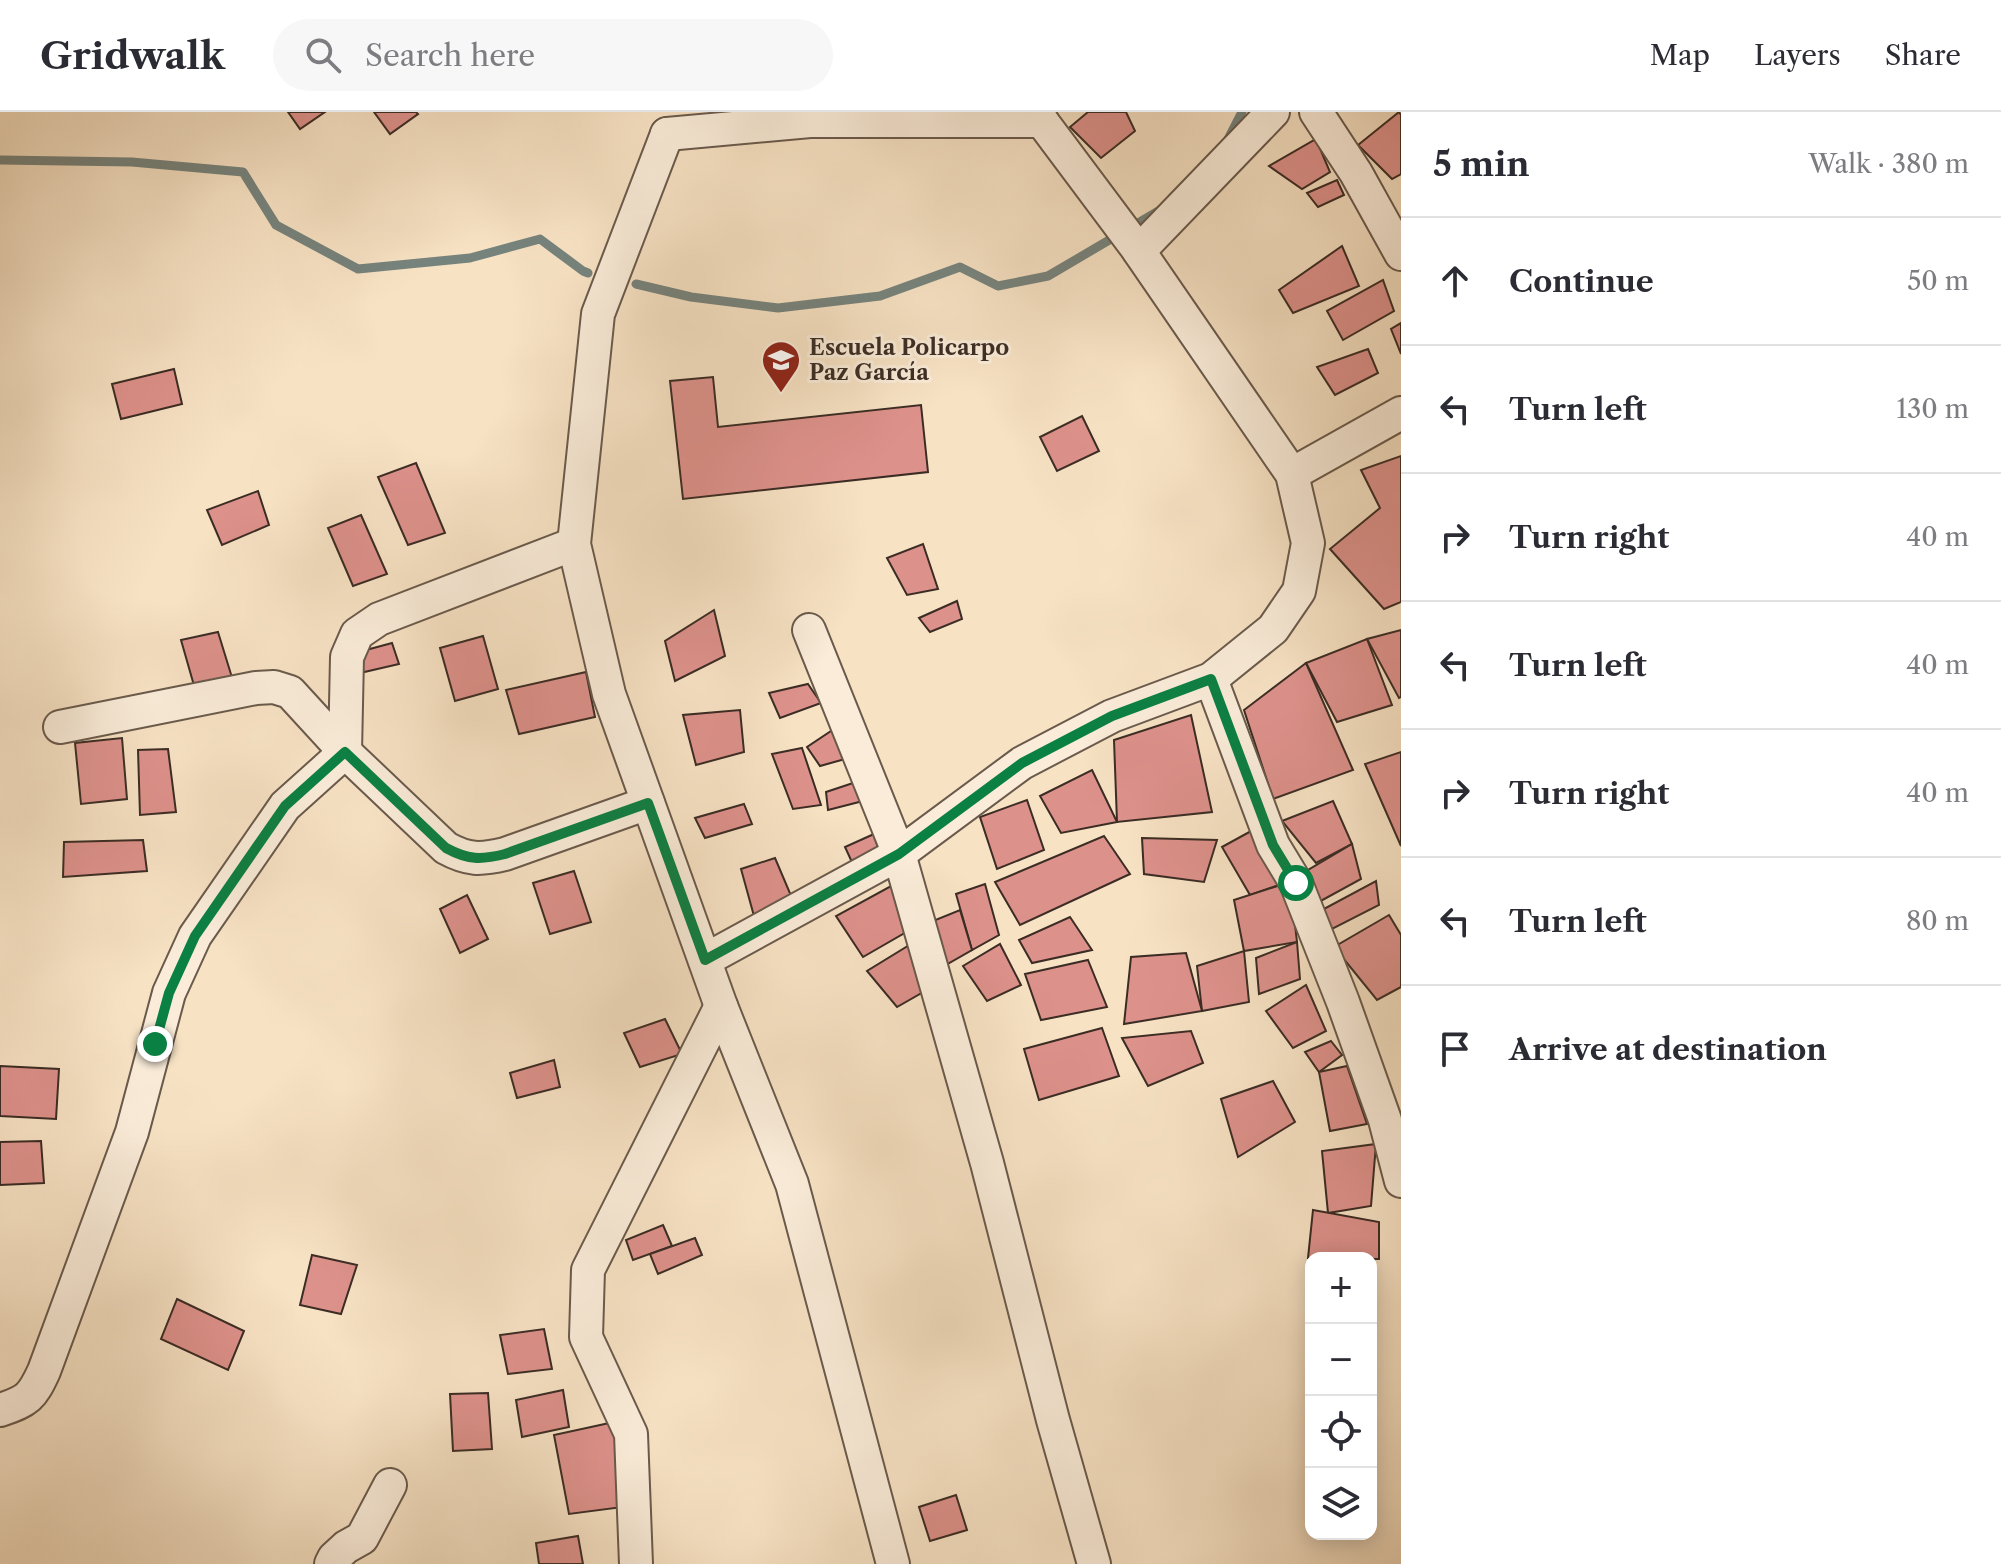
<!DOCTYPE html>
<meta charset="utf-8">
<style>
:root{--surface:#fff;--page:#f7f7f7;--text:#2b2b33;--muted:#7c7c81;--line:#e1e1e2}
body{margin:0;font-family:"Libre Caslon Text",serif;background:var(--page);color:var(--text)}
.controls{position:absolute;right:24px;bottom:24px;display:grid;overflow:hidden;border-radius:16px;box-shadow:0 4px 20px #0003}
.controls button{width:72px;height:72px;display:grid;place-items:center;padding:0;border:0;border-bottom:2px solid var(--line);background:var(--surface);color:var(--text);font:40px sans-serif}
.stop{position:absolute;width:24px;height:24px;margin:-18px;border:6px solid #0b8043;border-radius:50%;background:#fff}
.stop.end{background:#0b8043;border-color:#fff;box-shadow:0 2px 8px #0008}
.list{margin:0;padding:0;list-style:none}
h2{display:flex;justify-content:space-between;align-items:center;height:104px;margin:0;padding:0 32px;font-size:34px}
h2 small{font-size:26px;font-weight:400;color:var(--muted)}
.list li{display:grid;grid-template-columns:52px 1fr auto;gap:24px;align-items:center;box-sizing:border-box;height:128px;padding:0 32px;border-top:2px solid var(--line)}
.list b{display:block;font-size:30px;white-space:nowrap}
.list em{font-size:26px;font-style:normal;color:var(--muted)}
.icon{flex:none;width:44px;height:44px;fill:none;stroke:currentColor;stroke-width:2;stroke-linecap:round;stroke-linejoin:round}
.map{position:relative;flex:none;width:1401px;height:1452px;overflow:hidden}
header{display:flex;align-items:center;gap:48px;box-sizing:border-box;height:112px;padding:0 40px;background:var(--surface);border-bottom:2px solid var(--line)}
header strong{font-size:38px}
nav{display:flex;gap:44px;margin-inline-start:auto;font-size:28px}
.search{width:560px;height:72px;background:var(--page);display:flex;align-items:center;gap:20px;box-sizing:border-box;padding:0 28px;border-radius:44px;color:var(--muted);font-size:30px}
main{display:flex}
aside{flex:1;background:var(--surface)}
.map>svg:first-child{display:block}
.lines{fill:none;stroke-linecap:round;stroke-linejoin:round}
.stream{stroke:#76837d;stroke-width:9}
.building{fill:#dd918b;stroke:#3b2c24;stroke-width:2}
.minor-casing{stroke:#6a5a4c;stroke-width:36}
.minor{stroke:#faecd9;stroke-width:32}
.route{stroke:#0b8043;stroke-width:10}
.labels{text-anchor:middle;stroke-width:6;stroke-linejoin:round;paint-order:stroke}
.poi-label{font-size:22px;font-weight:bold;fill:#3b2c24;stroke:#faecd9;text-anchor:start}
</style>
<header>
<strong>Gridwalk</strong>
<div class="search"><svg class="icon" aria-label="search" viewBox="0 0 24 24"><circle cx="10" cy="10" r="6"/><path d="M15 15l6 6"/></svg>Search here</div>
<nav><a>Map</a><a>Layers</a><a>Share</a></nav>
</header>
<main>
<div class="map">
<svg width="1401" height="1452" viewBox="0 0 1401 1452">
<rect width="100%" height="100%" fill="#f7e2c4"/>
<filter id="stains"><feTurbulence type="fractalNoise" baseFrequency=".0025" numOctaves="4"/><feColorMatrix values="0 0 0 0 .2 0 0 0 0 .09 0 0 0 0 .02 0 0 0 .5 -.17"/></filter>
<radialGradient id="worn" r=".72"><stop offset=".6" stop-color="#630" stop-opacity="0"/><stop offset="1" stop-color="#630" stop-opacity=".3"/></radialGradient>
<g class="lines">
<!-- stream -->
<g class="stream">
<path d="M 1227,29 L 1242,0"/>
<path d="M 0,48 L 132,50 L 243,60 L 276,113 L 358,157 L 470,146 L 540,127 L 583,159 L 588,161"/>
<path d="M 636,172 L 691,185 L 778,196 L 880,184 L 960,155 L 998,174 L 1048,164 L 1162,97"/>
</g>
</g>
<!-- building -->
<g class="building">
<path d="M 288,0 L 325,0 L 300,17 Z"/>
<path d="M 374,0 L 416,0 L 418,2 L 390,22 Z"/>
<path d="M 1088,0 L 1126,0 L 1135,19 L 1101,46 L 1070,15 Z"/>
<path d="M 1399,0 L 1401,3 L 1401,62 L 1392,67 L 1358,33 Z"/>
<path d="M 1316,27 L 1330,60 L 1302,77 L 1269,54 Z"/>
<path d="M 1337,68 L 1344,83 L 1318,95 L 1307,81 Z"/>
<path d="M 1342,134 L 1359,174 L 1293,201 L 1279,178 Z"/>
<path d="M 1383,168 L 1394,199 L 1343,228 L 1327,199 Z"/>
<path d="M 1401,211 L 1401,242 L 1391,217 Z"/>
<path d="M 1368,237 L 1378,261 L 1335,283 L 1317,255 Z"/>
<path d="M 174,257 L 182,292 L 121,307 L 112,272 Z"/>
<path d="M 713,265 L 718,315 L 921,293 L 928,360 L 683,387 L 670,269 Z"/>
<path d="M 1082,304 L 1099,339 L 1057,359 L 1040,325 Z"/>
<path d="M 1401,344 L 1401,490 L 1384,497 L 1330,437 L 1380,396 L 1361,358 Z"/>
<path d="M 416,351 L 445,421 L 408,433 L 378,365 Z"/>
<path d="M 258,379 L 269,413 L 222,433 L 207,398 Z"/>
<path d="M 361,403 L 387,462 L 353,474 L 328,416 Z"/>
<path d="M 923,432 L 938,477 L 907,483 L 887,446 Z"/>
<path d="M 957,489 L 962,507 L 930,520 L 919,506 Z"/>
<path d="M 714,498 L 725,544 L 675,569 L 665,529 Z"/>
<path d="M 1401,518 L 1401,585 L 1399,586 L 1367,527 Z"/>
<path d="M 218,520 L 234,572 L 197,584 L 181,528 Z"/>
<path d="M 483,524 L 498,577 L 455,589 L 440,536 Z"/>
<path d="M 1367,527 L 1392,593 L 1337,610 L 1306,551 Z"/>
<path d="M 392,531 L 399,552 L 360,561 L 355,541 Z"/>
<path d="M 1306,551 L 1353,658 L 1273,687 L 1244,598 Z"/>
<path d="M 586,560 L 595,605 L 519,622 L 506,578 Z"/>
<path d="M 808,572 L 821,591 L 780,606 L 769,581 Z"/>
<path d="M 740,598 L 744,640 L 696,653 L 683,603 Z"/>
<path d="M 1191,603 L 1212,700 L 1117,710 L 1114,628 Z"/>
<path d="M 834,617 L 845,647 L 820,654 L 807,635 Z"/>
<path d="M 122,626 L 127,687 L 81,692 L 75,631 Z"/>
<path d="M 802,636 L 821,693 L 793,697 L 772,642 Z"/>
<path d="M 168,637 L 176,700 L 140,703 L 138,638 Z"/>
<path d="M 1401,640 L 1401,734 L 1365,652 Z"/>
<path d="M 1092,658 L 1117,710 L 1061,721 L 1040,684 Z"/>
<path d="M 856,670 L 863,689 L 828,698 L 826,680 Z"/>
<path d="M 1027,688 L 1044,738 L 997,757 L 980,705 Z"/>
<path d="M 1333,689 L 1352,732 L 1316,751 L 1282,709 Z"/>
<path d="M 744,692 L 752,712 L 705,726 L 695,706 Z"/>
<path d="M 1253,718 L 1279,773 L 1250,783 L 1222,735 Z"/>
<path d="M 874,722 L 880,743 L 856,759 L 845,735 Z"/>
<path d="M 1104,724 L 1130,762 L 1020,813 L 995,770 Z"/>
<path d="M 1142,726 L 1217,728 L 1204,770 L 1144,762 Z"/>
<path d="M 143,728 L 147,759 L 63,765 L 64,730 Z"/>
<path d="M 1352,732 L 1361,767 L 1317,791 L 1303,761 Z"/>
<path d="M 775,746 L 795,793 L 754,804 L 741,757 Z"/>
<path d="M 574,759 L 591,810 L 550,822 L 533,771 Z"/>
<path d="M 1376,769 L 1379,793 L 1332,817 L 1322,798 Z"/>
<path d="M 1290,770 L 1297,830 L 1244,839 L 1234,788 Z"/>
<path d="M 985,772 L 999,823 L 972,838 L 956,782 Z"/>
<path d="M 893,773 L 908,819 L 863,845 L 836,804 Z"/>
<path d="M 467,783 L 488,827 L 460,841 L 440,797 Z"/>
<path d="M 960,798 L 972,838 L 944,854 L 928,811 Z"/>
<path d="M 1389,803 L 1401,823 L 1401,875 L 1377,888 L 1334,835 Z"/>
<path d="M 1070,805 L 1092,838 L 1032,851 L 1019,828 Z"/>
<path d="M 1297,830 L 1300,867 L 1259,882 L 1256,846 Z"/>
<path d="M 911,832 L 925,879 L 897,895 L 867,859 Z"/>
<path d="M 1000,832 L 1021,873 L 987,889 L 963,854 Z"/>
<path d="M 1244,839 L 1249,890 L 1202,899 L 1197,854 Z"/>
<path d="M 1186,841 L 1202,899 L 1124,912 L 1131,845 Z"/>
<path d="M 1088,848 L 1107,895 L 1041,908 L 1025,862 Z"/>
<path d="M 1306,873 L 1326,919 L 1293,936 L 1266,899 Z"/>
<path d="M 665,907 L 682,942 L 640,955 L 624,921 Z"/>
<path d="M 1102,916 L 1119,964 L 1039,988 L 1024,937 Z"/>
<path d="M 1191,919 L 1203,951 L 1148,974 L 1122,926 Z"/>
<path d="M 1331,929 L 1342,943 L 1319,960 L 1305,940 Z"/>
<path d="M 554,948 L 560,975 L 517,986 L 510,961 Z"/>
<path d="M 0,954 L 59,957 L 56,1007 L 0,1004 Z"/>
<path d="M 1347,954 L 1367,1012 L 1330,1019 L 1319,960 Z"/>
<path d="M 1273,969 L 1295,1010 L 1238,1045 L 1221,987 Z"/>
<path d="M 41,1029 L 44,1071 L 0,1073 L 0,1030 Z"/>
<path d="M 1376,1032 L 1371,1094 L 1328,1101 L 1322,1039 Z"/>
<path d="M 1313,1098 L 1379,1110 L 1379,1147 L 1308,1146 Z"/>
<path d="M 663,1113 L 672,1134 L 633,1148 L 626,1128 Z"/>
<path d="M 695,1126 L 702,1143 L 658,1162 L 650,1142 Z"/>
<path d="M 312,1143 L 357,1153 L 341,1202 L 300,1193 Z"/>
<path d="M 177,1187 L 244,1219 L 228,1258 L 161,1227 Z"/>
<path d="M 544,1217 L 552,1257 L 508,1262 L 500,1223 Z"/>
<path d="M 563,1278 L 569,1315 L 522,1325 L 516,1288 Z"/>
<path d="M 488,1281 L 492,1337 L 453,1339 L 450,1282 Z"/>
<path d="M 614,1310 L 623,1395 L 569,1402 L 554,1323 Z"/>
<path d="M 956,1383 L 967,1418 L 930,1429 L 919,1395 Z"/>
<path d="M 578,1424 L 583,1452 L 539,1452 L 536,1431 Z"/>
</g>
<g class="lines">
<defs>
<g id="minor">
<path d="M 1316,0 L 1356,61 L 1401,142"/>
<path d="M 667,22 L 598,202 L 574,432 L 609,582 L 721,894 L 792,1072 L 893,1452"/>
<path d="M 667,22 L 810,9 L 1042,9"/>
<path d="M 1139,139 L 1273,0"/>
<path d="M 1292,362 L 1401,301"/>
<path d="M 809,518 L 899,742 L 987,1051 L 1053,1308 L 1094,1452"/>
<path d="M 1211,567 L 1273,733 L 1296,771 L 1343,890 L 1385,1008 L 1401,1069"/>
<path d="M 60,615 L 256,576 L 274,575 L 290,580 L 345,640 L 446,736 C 468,748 480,748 505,742 L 648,691"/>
<path d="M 705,848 L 899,742 L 1022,651 L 1112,604 L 1211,567 L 1273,517 L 1299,479 L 1308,431 L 1292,362 L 1136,135 L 1035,0"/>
<path d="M 0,1298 C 28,1289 32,1285 44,1259 L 132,1020 L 169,881 L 195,824 L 285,694 L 345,640 L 347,545 L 357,522 L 379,507 L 574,432"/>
<path d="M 331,1452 L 334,1446 L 346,1435 L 362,1426 L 390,1373"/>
<path d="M 636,1452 L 631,1322 L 586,1225 L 588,1158 L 721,894"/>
</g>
</defs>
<!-- minor casing -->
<use href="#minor" class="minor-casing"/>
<!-- minor -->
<use href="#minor" class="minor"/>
</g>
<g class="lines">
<!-- route -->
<path class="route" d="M 155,932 L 169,881 L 195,824 L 285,694 L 345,640 L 446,736 C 468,748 481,748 505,742 L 648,691 L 705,848 L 899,742 L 1022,651 L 1112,604 L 1211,567 L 1273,733 L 1296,771"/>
</g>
<!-- icons -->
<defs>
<symbol id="school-pin" viewBox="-11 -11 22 30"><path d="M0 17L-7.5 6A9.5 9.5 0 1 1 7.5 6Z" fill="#8f2418" stroke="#faecd9"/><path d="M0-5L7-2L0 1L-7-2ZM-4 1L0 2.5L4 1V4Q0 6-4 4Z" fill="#fff"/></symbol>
</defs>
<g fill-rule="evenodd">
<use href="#school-pin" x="759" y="226" width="44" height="60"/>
</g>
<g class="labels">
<!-- poi labels -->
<g class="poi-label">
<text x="809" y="243">Escuela Policarpo<tspan x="809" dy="25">Paz García</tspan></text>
</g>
</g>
<rect width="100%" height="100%" filter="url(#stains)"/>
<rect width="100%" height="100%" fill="url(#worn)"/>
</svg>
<div class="controls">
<button>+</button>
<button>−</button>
<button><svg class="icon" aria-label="locate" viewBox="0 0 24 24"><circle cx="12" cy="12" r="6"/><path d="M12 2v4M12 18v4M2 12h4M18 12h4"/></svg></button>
<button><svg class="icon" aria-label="layers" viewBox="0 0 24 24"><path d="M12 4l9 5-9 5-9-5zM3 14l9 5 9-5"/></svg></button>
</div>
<div class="stop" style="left:1296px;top:771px"></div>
<div class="stop end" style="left:155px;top:932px"></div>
</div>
<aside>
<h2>5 min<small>Walk · 380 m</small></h2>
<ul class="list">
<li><svg class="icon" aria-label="ahead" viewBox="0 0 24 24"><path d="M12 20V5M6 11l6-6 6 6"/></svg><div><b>Continue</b></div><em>50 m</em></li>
<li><svg class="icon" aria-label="left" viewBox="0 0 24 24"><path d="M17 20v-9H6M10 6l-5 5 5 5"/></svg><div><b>Turn left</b></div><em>130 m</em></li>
<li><svg class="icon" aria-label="right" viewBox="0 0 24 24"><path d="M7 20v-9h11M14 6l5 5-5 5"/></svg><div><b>Turn right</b></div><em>40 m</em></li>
<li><svg class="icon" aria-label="left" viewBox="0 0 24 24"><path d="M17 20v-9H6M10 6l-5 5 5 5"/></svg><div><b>Turn left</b></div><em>40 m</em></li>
<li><svg class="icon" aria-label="right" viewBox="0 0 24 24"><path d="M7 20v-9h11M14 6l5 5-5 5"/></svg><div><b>Turn right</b></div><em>40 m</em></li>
<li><svg class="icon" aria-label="left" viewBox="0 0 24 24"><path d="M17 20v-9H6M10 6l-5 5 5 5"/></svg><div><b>Turn left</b></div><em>80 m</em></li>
<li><svg class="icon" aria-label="arrive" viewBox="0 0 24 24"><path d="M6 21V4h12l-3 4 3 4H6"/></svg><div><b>Arrive at destination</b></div></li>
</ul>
</aside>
</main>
